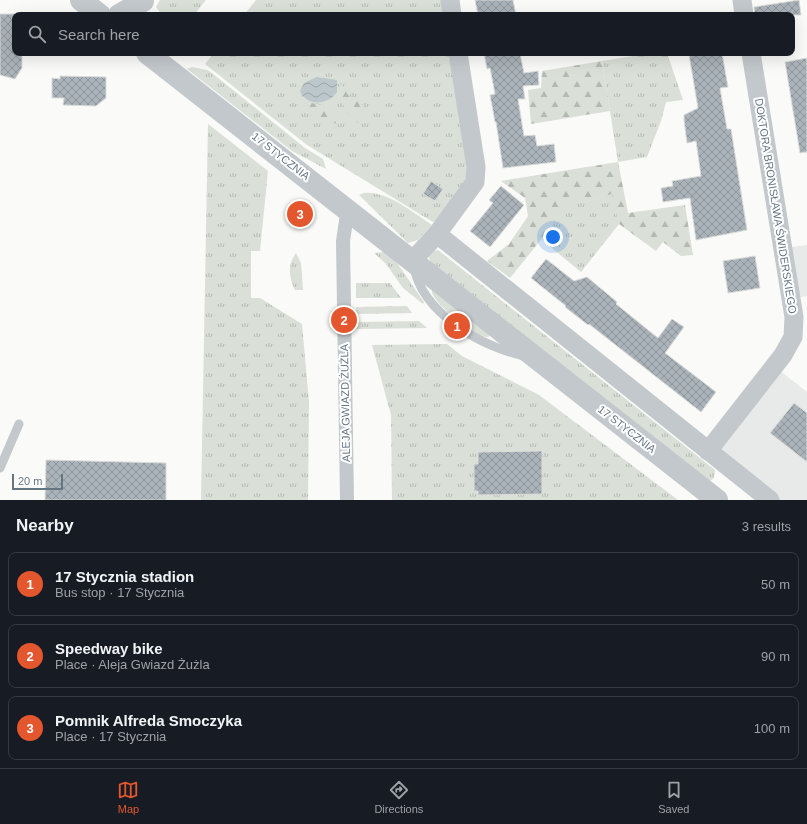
<!DOCTYPE html>
<meta charset="utf-8">
<style>
:root{--surface:#171b24;--page:#20242c;--text:#f1f3f6;--muted:#9ea1a6;--line:#363941;--accent:#e4572e}
body{margin:0;font-family:Arial,sans-serif;background:var(--page);color:var(--text)}
.scale{position:absolute;left:12px;bottom:10px;width:51px;box-sizing:border-box;padding-left:4px;border:2px solid #657683;border-top:0;font-size:11px;line-height:14px;white-space:nowrap;color:#657683;-webkit-text-stroke:3px #fff;paint-order:stroke}
.you{position:absolute;left:553px;top:237px;width:14px;height:14px;margin:-10px;border:3px solid #fff;border-radius:50%;background:#1a73e8;box-shadow:0 0 0 6px #1a73e833}
.badge{display:grid;place-items:center;width:26px;height:26px;border-radius:50%;background:var(--accent);color:#fff;font-size:13px;font-weight:700}
.pin{position:absolute;translate:-50% -50%;border:2px solid #fff;box-shadow:0 1px 4px #0006}
.list{margin:0;padding:0;list-style:none}
h2{display:flex;justify-content:space-between;align-items:center;height:52px;margin:0;padding:0 16px;font-size:17px}
h2 small{font-size:13px;font-weight:400;color:var(--muted)}
.list li{display:grid;grid-template-columns:26px 1fr auto;gap:12px;align-items:center;box-sizing:border-box;height:64px;margin:0 8px 8px;padding:0 8px;border:1px solid var(--line);border-radius:8px}
.list b{display:block;font-size:15px;white-space:nowrap}
.list p{margin:0;font-size:13px;white-space:nowrap;color:var(--muted)}
.list em{font-size:13px;font-style:normal;color:var(--muted)}
.icon{flex:none;width:22px;height:22px;fill:none;stroke:currentColor;stroke-width:2;stroke-linecap:round;stroke-linejoin:round}
.map{position:relative;flex:none;width:807px;height:500px;overflow:hidden}
.search{position:absolute;background:var(--surface);box-shadow:0 4px 16px #0002;left:12px;right:12px;top:12px;height:44px;display:flex;align-items:center;gap:10px;box-sizing:border-box;padding:0 14px;border-radius:8px;color:var(--muted);font-size:15px}
.sheet{height:268px;background:var(--surface)}
nav{display:flex;justify-content:space-around;align-items:center;box-sizing:border-box;height:56px;border-top:1px solid var(--line);background:var(--surface);font-size:11px;color:var(--muted)}
nav a{display:grid;justify-items:center;gap:2px}
nav .on{color:var(--accent)}
.map>svg:first-child{display:block}
.built{fill:#e8e9e9}
.grass{fill:url(#grass-tufts)}
.forest{fill:url(#forest-firs)}
.water{fill:url(#water-waves)}
.building{fill:url(#building-cross-hatch);stroke:#dcdcda}
.lines{fill:none;stroke-linecap:round;stroke-linejoin:round}
.service{stroke:#c3c8cc;stroke-width:9}
.pedestrian{stroke:#c3c8cc;stroke-width:14}
.minor{stroke:#c3c8cc;stroke-width:19}
.tertiary{stroke:#c3c8cc;stroke-width:22}
.labels{text-anchor:middle;stroke-width:4;stroke-linejoin:round;paint-order:stroke}
.street-label{font-size:11px;fill:#657683;stroke:#fff}
</style>
<div class="map">
<svg width="807" height="500" viewBox="0 0 807 500">
<defs>
<pattern id="grass-tufts" width="24" height="20" patternUnits="userSpaceOnUse"><rect width="24" height="20" fill="#dadfd7"/><path d="M3 7l-1-3M5 7V3M7 7l1-3M15 17l-1-3M17 17v-4M19 17l1-3" fill="none" stroke="#b4b9b4"/></pattern>
<pattern id="forest-firs" width="22" height="20" patternUnits="userSpaceOnUse"><rect width="22" height="20" fill="#dadfd7"/><path d="M5 1l3.5 6h-7zM16 11l3.5 6h-7z" fill="#b4b9b4"/></pattern>
<pattern id="water-waves" width="16" height="10" patternUnits="userSpaceOnUse"><rect width="16" height="10" fill="#bbc7cb"/><path d="M0 5q4-4 8 0t8 0" fill="none" stroke="#9ca6aa"/></pattern>
<pattern id="building-cross-hatch" width="8" height="8" patternUnits="userSpaceOnUse"><rect width="8" height="8" fill="#aab3b9"/><path d="M0 0l8 8M0 8l8-8" fill="none" stroke="#8e969c"/></pattern>
</defs>
<rect width="100%" height="100%" fill="#fafaf8"/>
<!-- built -->
<g class="built">
<path d="M 807,245 L 807,296 L 791,299 L 783,248 Z"/>
<path d="M 774,366 L 807,392 L 807,500 L 770,500 L 708,451 Z"/>
</g>
<!-- grass -->
<g class="grass">
<path d="M 160,0 L 206,0 L 194,15 L 162,15 L 156,7 Z"/>
<path d="M 256,0 L 450,0 L 452,15 L 244,15 Z"/>
<path d="M 214,53 L 458,53 L 476,167 L 441,227 L 307,145 L 205,64 Z"/>
<path d="M 652,53 L 667,53 L 683,100 L 666,102 L 661,121 L 647,157 L 618,162 L 602,61 Z"/>
<path d="M 192,67 L 207,70 L 212,73 L 305,148 L 323,159 L 326,169 L 292,151 L 187,69 Z"/>
<path d="M 208,124 L 268,171 L 260,251 L 251,251 L 251,298 L 260,298 L 302,324 L 309,402 L 308,500 L 201,500 Z"/>
<path d="M 364,193 C 388,191 412,212 432,225 L 418,240 L 408,243 L 359,195 Z"/>
<path d="M 613,193 L 619,224 L 581,272 L 541,239 L 573,199 L 584,202 Z"/>
<path d="M 438,250 L 715,470 L 714,478 L 710,481 L 430,262 L 429,257 L 434,251 Z"/>
<path d="M 384,252 L 393,257 L 424,302 L 423,304 L 403,288 L 386,264 L 374,253 Z"/>
<path d="M 296,253 L 301,263 L 303,290 L 295,290 C 289,278 287,265 296,253 Z"/>
<path d="M 356,283 L 390,283 L 401,298 L 356,298 Z"/>
<path d="M 432,290 L 489,333 L 489,337 C 478,339 429,301 432,290 Z"/>
<path d="M 407,306 L 412,313 L 356,314 L 356,307 Z"/>
<path d="M 419,321 L 427,328 L 356,329 L 356,322 Z"/>
<path d="M 447,344 L 462,356 L 539,395 L 678,500 L 392,500 L 391,415 L 372,345 Z"/>
</g>
<!-- forest -->
<g class="forest">
<path d="M 602,61 L 610,111 L 531,124 L 528,90 L 541,88 L 542,71 Z"/>
<path d="M 342,84 L 348,95 L 363,105 L 364,117 L 360,124 C 343,114 342,104 340,85 Z"/>
<path d="M 308,102 L 328,107 L 343,123 C 331,126 318,116 308,109 Z"/>
<path d="M 618,162 L 628,213 L 685,205 L 693,255 L 681,256 L 663,242 L 656,251 L 619,224 L 612,194 L 584,202 L 573,200 L 510,278 L 487,261 L 509,244 L 528,216 L 525,198 L 501,181 Z"/>
</g>
<!-- water -->
<path class="water" d="M 317,77 L 337,80 L 337,92 C 328,105 307,107 300,91 L 304,83 Z"/>
<!-- building -->
<g class="building">
<path d="M 475,0 L 513,0 L 516,15 L 478,15 Z"/>
<path d="M 799,0 L 801,15 L 755,15 L 754,7 Z"/>
<path d="M 0,14 L 15,14 L 15,53 L 22,53 L 22,68 L 15,79 L 0,75 Z"/>
<path d="M 484,53 L 520,53 L 524,73 L 538,71 L 539,85 L 523,86 L 525,99 L 518,99 L 524,136 L 535,135 L 537,146 L 554,144 L 556,162 L 503,168 L 496,122 L 495,122 L 490,95 L 495,94 L 490,68 L 487,69 Z"/>
<path d="M 699,53 L 722,53 L 728,87 L 720,88 L 727,129 L 731,129 L 747,230 L 696,240 L 690,198 L 663,202 L 661,188 L 673,186 L 672,181 L 701,176 L 696,141 L 687,143 L 684,120 L 684,115 L 698,108 L 689,55 Z"/>
<path d="M 807,58 L 807,152 L 800,153 L 785,62 Z"/>
<path d="M 60,76 L 106,77 L 106,98 L 96,106 L 63,105 L 64,98 L 52,98 L 52,78 L 60,79 Z"/>
<path d="M 431,181 L 443,189 L 435,201 L 423,194 Z"/>
<path d="M 501,186 L 524,205 L 490,247 L 470,231 L 493,203 L 489,200 Z"/>
<path d="M 755,256 L 760,288 L 728,293 L 723,261 Z"/>
<path d="M 546,259 L 574,281 L 587,277 L 617,302 L 616,304 L 658,338 L 672,319 L 684,327 L 665,353 L 716,392 L 701,412 L 589,324 L 588,325 L 565,307 L 566,306 L 531,278 Z"/>
<path d="M 794,403 L 807,413 L 807,462 L 770,433 Z"/>
<path d="M 542,451 L 542,494 L 478,495 L 478,491 L 474,491 L 474,464 L 478,464 L 478,452 Z"/>
<path d="M 46,460 L 166,463 L 166,500 L 45,500 Z"/>
</g>
<g class="lines">
<!-- service -->
<g class="service">
<path d="M 414,267 C 422,313 483,348 525,356"/>
<path d="M 0,468 L 19,424"/>
</g>
<!-- pedestrian -->
<path class="pedestrian" d="M 347,500 L 343,241 L 346,221 L 352,212"/>
<!-- minor -->
<g class="minor">
<path d="M 450,0 L 452,15"/>
<path d="M 742,0 L 744,15"/>
<path d="M 437,234 L 770,500"/>
<path d="M 413,260 L 437,234 L 475,182 L 476,167 L 458,53"/>
<path d="M 708,451 L 783,355 L 793,337 L 794,317 L 751,53"/>
</g>
<!-- tertiary -->
<g class="tertiary">
<path d="M 81,0 L 100,15"/>
<path d="M 119,15 L 143,1"/>
<path d="M 147,53 L 717,500"/>
</g>
</g>
<g class="labels">
<!-- street labels -->
<g class="street-label">
<text transform="translate(281 156) rotate(38)" y="4">17 STYCZNIA</text>
<text transform="translate(776 206) rotate(81)" y="4">DOKTORA BRONISŁAWA ŚWIDERSKIEGO</text>
<text transform="translate(345 403) rotate(-91)" y="4">ALEJA GWIAZD ŻUŻLA</text>
<text transform="translate(627 429) rotate(38)" y="4">17 STYCZNIA</text>
</g>
</g>
</svg>
<div class="scale">20 m</div>
<div class="you"></div>
<div class="pin badge" style="left:457px;top:326px">1</div>
<div class="pin badge" style="left:344px;top:320px">2</div>
<div class="pin badge" style="left:300px;top:214px">3</div>
<div class="search"><svg class="icon" aria-label="search" viewBox="0 0 24 24"><circle cx="10" cy="10" r="6"/><path d="M15 15l6 6"/></svg>Search here</div>
</div>
<section class="sheet">
<h2>Nearby<small>3 results</small></h2>
<ul class="list">
<li><span class="badge">1</span><div><b>17 Stycznia stadion</b><p>Bus stop · 17 Stycznia</p></div><em>50 m</em></li>
<li><span class="badge">2</span><div><b>Speedway bike</b><p>Place · Aleja Gwiazd Żużla</p></div><em>90 m</em></li>
<li><span class="badge">3</span><div><b>Pomnik Alfreda Smoczyka</b><p>Place · 17 Stycznia</p></div><em>100 m</em></li>
</ul>
</section>
<nav>
<a class="on"><svg class="icon" aria-label="map" viewBox="0 0 24 24"><path d="M3 6l6-2 6 2 6-2v14l-6 2-6-2-6 2zM9 4v14M15 6v14"/></svg>Map</a>
<a><svg class="icon" aria-label="directions" viewBox="0 0 24 24"><path d="M12 3l9 9-9 9-9-9zM9 14v-3h6M13 9l2 2-2 2"/></svg>Directions</a>
<a><svg class="icon" aria-label="saved" viewBox="0 0 24 24"><path d="M7 4h10v16l-5-4-5 4z"/></svg>Saved</a>
</nav>
